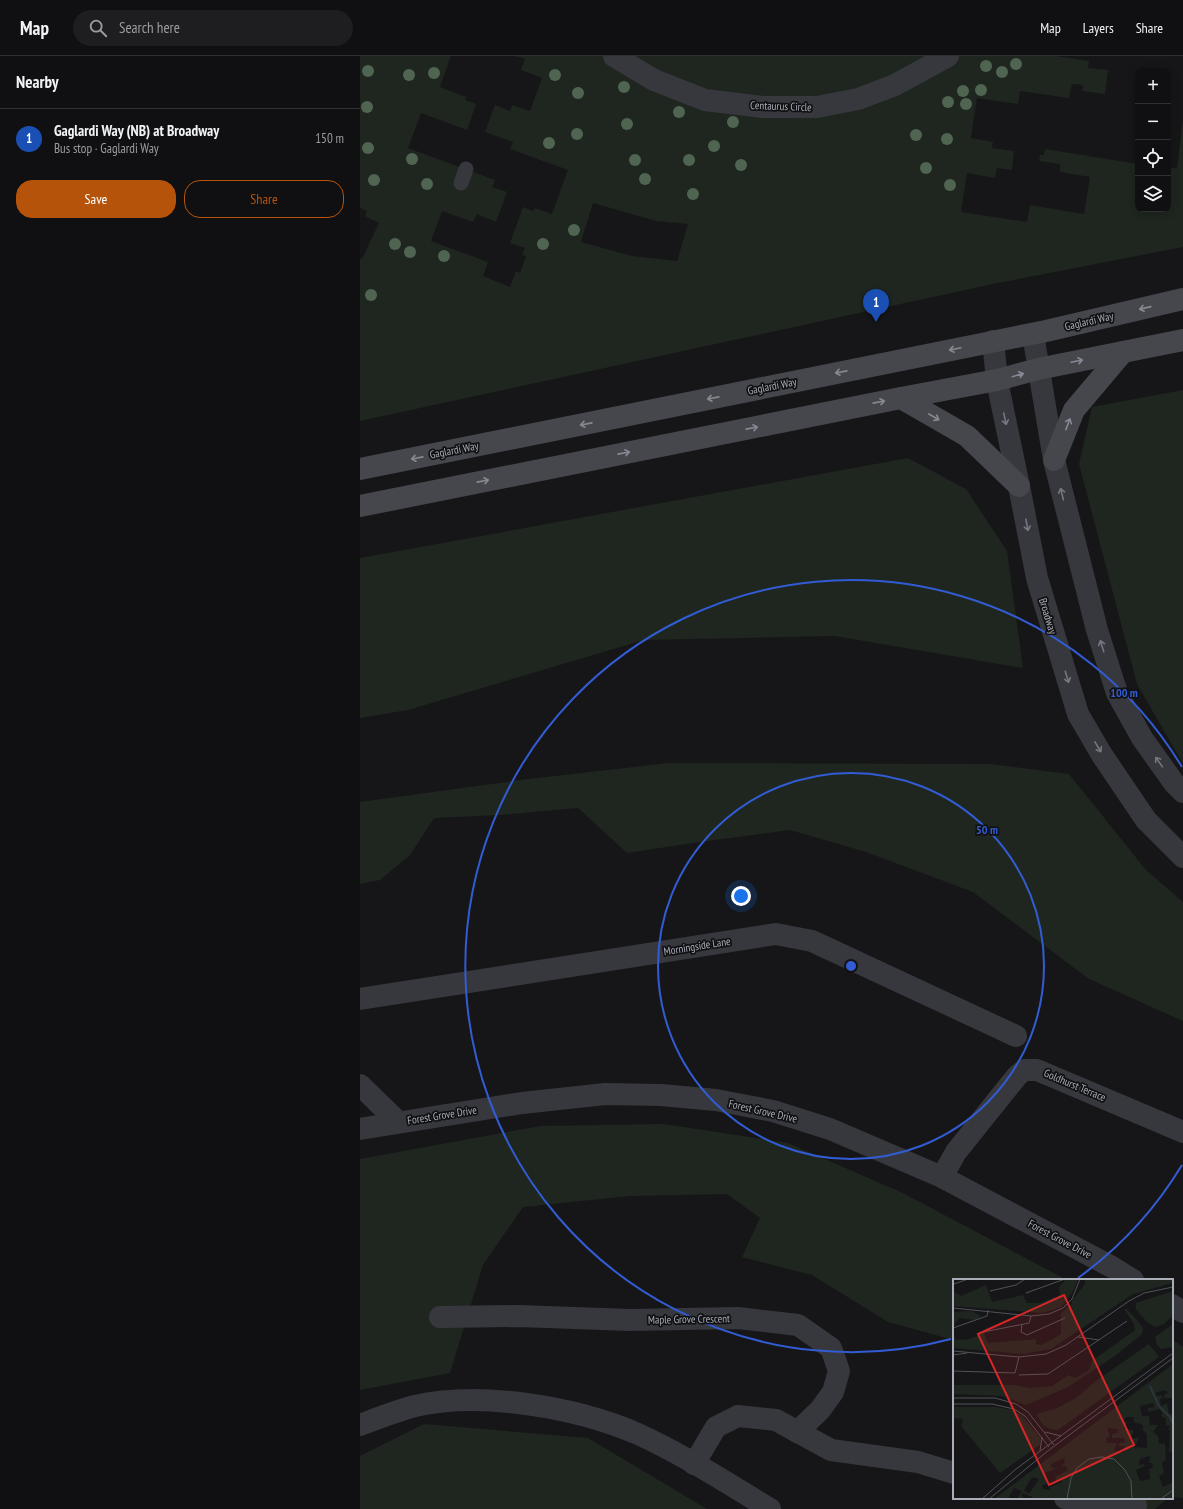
<!DOCTYPE html>
<meta charset="utf-8">
<style>
:root{--surface:#101012;--page:#1e1e20;--text:#f1f3f6;--muted:#9c9d9f;--line:#303032;--accent:#b45309}
body{margin:0;font-family:"PT Sans Narrow",sans-serif;background:var(--page);color:var(--text)}
.controls{position:absolute;right:12px;top:12px;display:grid;overflow:hidden;border-radius:8px;box-shadow:0 2px 10px #0003}
.controls button{width:36px;height:36px;display:grid;place-items:center;padding:0;border:0;border-bottom:1px solid var(--line);background:var(--surface);color:var(--text);font:20px sans-serif}
.you{position:absolute;left:381px;top:840px;width:14px;height:14px;margin:-10px;border:3px solid #fff;border-radius:50%;background:#1a73e8;box-shadow:0 0 0 6px #1a73e833}
.badge{display:grid;place-items:center;width:26px;height:26px;border-radius:50%;background:var(--accent);color:#fff;font-size:13px;font-weight:700}
.pin{position:absolute;translate:-50% -33px;filter:drop-shadow(0 1px 2px #0008)}
.pin::after{content:'';position:absolute;top:21px;width:14px;height:12px;background:inherit;clip-path:polygon(0 0,100% 0,50% 100%)}
.list{margin:0;padding:0;list-style:none}
h2{display:flex;justify-content:space-between;align-items:center;height:52px;margin:0;padding:0 16px;font-size:17px}
h2 small{font-size:13px;font-weight:400;color:var(--muted)}
.list li{display:grid;grid-template-columns:26px 1fr auto;gap:12px;align-items:center;box-sizing:border-box;height:60px;padding:0 16px;border-top:1px solid var(--line)}
.list b{display:block;font-size:15px;white-space:nowrap}
.list p{margin:0;font-size:13px;white-space:nowrap;color:var(--muted)}
.list em{font-size:13px;font-style:normal;color:var(--muted)}
.actions{display:flex;gap:8px;padding:12px 16px}
.actions a{flex:1;padding:9px 0;border:1px solid var(--accent);border-radius:16px;text-align:center;font-size:14px;color:var(--accent)}
.actions .main{background:var(--accent);color:#fff}
.icon{flex:none;width:22px;height:22px;fill:none;stroke:currentColor;stroke-width:2;stroke-linecap:round;stroke-linejoin:round}
.map{position:relative;flex:none;width:823px;height:1453px;overflow:hidden}
header{display:flex;align-items:center;gap:24px;box-sizing:border-box;height:56px;padding:0 20px;background:var(--surface);border-bottom:1px solid var(--line)}
header strong{font-size:19px}
nav{display:flex;gap:22px;margin-inline-start:auto;font-size:14px}
.search{width:280px;height:36px;background:var(--page);display:flex;align-items:center;gap:10px;box-sizing:border-box;padding:0 14px;border-radius:22px;color:var(--muted);font-size:15px}
main{display:flex}
aside{flex:1;background:var(--surface)}
.map>svg:first-child{display:block}
.green{fill:#1e261f;fill-rule:evenodd}
.lines{fill:none;stroke-linecap:round;stroke-linejoin:round}
.service{stroke:#37383d;stroke-width:15}
.minor{stroke:#37383d;stroke-width:22}
.tertiary{stroke:#37383d;stroke-width:22}
.secondary{stroke:#45474d;stroke-width:22}
.tree{fill:#506452}
.oneway{stroke:#858993}
.oneway2{stroke:#757881}
.ring{fill:none;stroke:#325cd3;stroke-width:2}
.labels{text-anchor:middle;stroke-width:3.5;stroke-linejoin:round;paint-order:stroke}
.street-label{font-size:11px;fill:#a8adb8;stroke:#111113}
.inset-river{fill:none;stroke:#2c353c;stroke-width:2}
.inset-road{fill:none;stroke:#505258;stroke-width:1}
.view{fill:#d62828;fill-opacity:0.15;stroke:#d62828;stroke-width:2}
.inset-edge{fill:none;stroke:#a8adb8;stroke-width:2}
.centre{fill:#325cd3;stroke:#111113;stroke-width:2}
.ring-label{font-size:12px;text-anchor:middle;font-weight:bold;fill:#325cd3;stroke:#111113;stroke-width:3.5;stroke-linejoin:round;paint-order:stroke}
</style>
<header>
<strong>Map</strong>
<div class="search"><svg class="icon" aria-label="search" viewBox="0 0 24 24"><circle cx="10" cy="10" r="6"/><path d="M15 15l6 6"/></svg>Search here</div>
<nav><a>Map</a><a>Layers</a><a>Share</a></nav>
</header>
<main>
<aside>
<h2>Nearby<small></small></h2>
<ul class="list">
<li><span class="badge" style="background:#1a4fb4">1</span><div><b>Gaglardi Way (NB) at Broadway</b><p>Bus stop · Gaglardi Way</p></div><em>150 m</em></li>
</ul>
<div class="actions"><a class="main">Save</a><a>Share</a></div>
</aside>
<div class="map">
<svg width="823" height="1453" viewBox="0 0 823 1453">
<rect width="100%" height="100%" fill="#161618"/>
<!-- green -->
<g class="green">
<path d="M 0,0 L 91,0 L 80,31 L 106,41 L 105,44 L 116,48 L 107,74 L 61,57 L 48,92 L 135,124 L 132,131 L 147,136 L 136,166 L 117,158 L 113,166 L 82,155 L 71,185 L 128,206 L 123,220 L 150,231 L 156,215 L 160,217 L 166,200 L 162,199 L 165,192 L 150,187 L 163,151 L 173,155 L 175,152 L 192,158 L 208,114 L 150,93 L 153,86 L 125,76 L 135,49 L 150,55 L 152,49 L 170,55 L 182,22 L 161,14 L 165,3 L 155,0 L 696,0 L 729,5 L 728,12 L 748,14 L 745,38 L 722,35 L 723,29 L 712,28 L 709,42 L 660,35 L 658,48 L 617,42 L 611,82 L 633,86 L 632,92 L 654,95 L 652,114 L 637,112 L 635,122 L 607,117 L 601,156 L 667,166 L 670,149 L 724,158 L 730,121 L 700,116 L 700,108 L 679,105 L 680,99 L 684,99 L 685,93 L 778,108 L 778,153 L 808,153 L 808,112 L 817,112 L 823,63 L 823,191 L 633,228 L 0,365 L 0,202 L 2,203 L 19,167 L 5,160 L 7,155 L 0,152 ZM 233,147 L 296,165 L 328,168 L 317,205 L 272,200 L 221,186 Z"/>
<path d="M 823,334 L 823,708 L 777,628 L 719,408 L 732,351 Z"/>
<path d="M 548,402 L 606,433 L 647,495 L 663,612 L 475,580 L 284,584 L 48,654 L 0,662 L 0,502 Z"/>
<path d="M 309,707 L 630,708 L 709,718 L 786,814 L 823,846 L 823,965 L 729,923 L 613,836 L 506,796 L 430,774 L 333,787 L 267,797 L 218,752 L 139,759 L 74,762 L 50,799 L 20,824 L 0,828 L 0,746 L 160,724 Z"/>
<path d="M 304,1068 L 428,1087 L 543,1137 L 707,1224 L 594,1224 L 594,1284 L 528,1266 L 452,1219 L 382,1201 L 400,1162 L 367,1138 L 270,1140 L 163,1151 L 123,1209 L 90,1317 L 0,1334 L 0,1103 L 180,1070 Z"/>
<path d="M 812,1283 L 823,1291 L 823,1442 L 812,1441 Z"/>
<path d="M 64,1368 L 228,1382 L 347,1453 L 0,1453 L 0,1400 Z"/>
<path d="M 734,1442 L 808,1442 L 795,1453 L 719,1453 Z"/>
</g>
<g class="lines">
<!-- service -->
<path class="service" d="M 101,127 L 106,113"/>
<!-- minor -->
<g class="minor">
<path d="M 254,0 L 294,24 L 345,44 L 403,51 L 457,51 L 498,43 L 535,29 L 588,0"/>
<path d="M 0,943 L 416,878 L 452,885 L 656,980"/>
<path d="M 0,1029 L 38,1066"/>
<path d="M 582,1121 L 596,1096 L 657,1020 L 664,1014 L 677,1014 L 823,1076"/>
<path d="M 80,1261 L 159,1260 L 270,1264 L 378,1262 L 438,1269 L 471,1292 L 479,1315 L 473,1336 L 460,1354 L 437,1376"/>
<path d="M 0,1369 C 18,1362 36,1355 55,1350 C 121,1335 216,1351 278,1378 C 324,1399 367,1427 410,1453"/>
<path d="M 334,1408 L 356,1371 L 378,1360 L 416,1364 L 471,1394 L 558,1406 L 594,1417"/>
<path d="M 705,1442 L 776,1449"/>
</g>
<!-- tertiary -->
<g class="tertiary">
<path d="M 673,278 L 694,404 L 737,574 L 757,637 L 782,682 L 814,727 L 823,736"/>
<path d="M 633,285 L 637,324 L 642,349 L 659,430 L 677,522 L 718,658 L 742,699 L 786,764 L 823,801"/>
<path d="M 0,1073 L 162,1047 L 245,1038 L 301,1039 L 356,1044 L 413,1055 L 470,1073 L 582,1121 L 752,1211 L 773,1224"/>
<path d="M 812,1249 L 823,1256"/>
</g>
<!-- secondary -->
<g class="secondary">
<path d="M 541,342 L 607,380 L 659,430"/>
<path d="M 694,404 L 714,354 L 763,296"/>
<path d="M 0,413 L 686,275 L 823,243"/>
<path d="M 0,450 L 541,342 L 637,324 L 678,313 L 823,284"/>
</g>
</g>
<!-- trees -->
<g class="tree">
<circle cx="656" cy="8" r="6"/>
<circle cx="626" cy="10" r="6"/>
<circle cx="8" cy="15" r="6"/>
<circle cx="642" cy="16" r="6"/>
<circle cx="74" cy="17" r="6"/>
<circle cx="49" cy="19" r="6"/>
<circle cx="195" cy="19" r="6"/>
<circle cx="264" cy="31" r="6"/>
<circle cx="621" cy="34" r="6"/>
<circle cx="603" cy="35" r="6"/>
<circle cx="218" cy="37" r="6"/>
<circle cx="588" cy="46" r="6"/>
<circle cx="606" cy="48" r="6"/>
<circle cx="7" cy="51" r="6"/>
<circle cx="319" cy="56" r="6"/>
<circle cx="373" cy="66" r="6"/>
<circle cx="267" cy="68" r="6"/>
<circle cx="217" cy="78" r="6"/>
<circle cx="556" cy="79" r="6"/>
<circle cx="587" cy="83" r="6"/>
<circle cx="189" cy="87" r="6"/>
<circle cx="354" cy="90" r="6"/>
<circle cx="8" cy="92" r="6"/>
<circle cx="52" cy="103" r="6"/>
<circle cx="275" cy="104" r="6"/>
<circle cx="329" cy="104" r="6"/>
<circle cx="381" cy="109" r="6"/>
<circle cx="566" cy="112" r="6"/>
<circle cx="285" cy="123" r="6"/>
<circle cx="14" cy="124" r="6"/>
<circle cx="67" cy="128" r="6"/>
<circle cx="590" cy="129" r="6"/>
<circle cx="333" cy="138" r="6"/>
<circle cx="214" cy="174" r="6"/>
<circle cx="35" cy="188" r="6"/>
<circle cx="183" cy="188" r="6"/>
<circle cx="50" cy="196" r="6"/>
<circle cx="84" cy="200" r="6"/>
<circle cx="11" cy="239" r="6"/>
</g>
<!-- one-way arrows -->
<defs><path id="oneway-shaft" d="M-6 0H5M1.5-3L5.5 0L1.5 3" fill="none" stroke-width="1.6" stroke-linecap="round" stroke-linejoin="round"/></defs>
<g class="oneway">
<use href="#oneway-shaft" transform="translate(785 252) rotate(167)"/>
<use href="#oneway-shaft" transform="translate(595 293) rotate(168)"/>
<use href="#oneway-shaft" transform="translate(717 305) rotate(-12)"/>
<use href="#oneway-shaft" transform="translate(481 316) rotate(169)"/>
<use href="#oneway-shaft" transform="translate(658 319) rotate(-16)"/>
<use href="#oneway-shaft" transform="translate(353 342) rotate(169)"/>
<use href="#oneway-shaft" transform="translate(519 346) rotate(-11)"/>
<use href="#oneway-shaft" transform="translate(574 361) rotate(30)"/>
<use href="#oneway-shaft" transform="translate(226 368) rotate(169)"/>
<use href="#oneway-shaft" transform="translate(708 368) rotate(-69)"/>
<use href="#oneway-shaft" transform="translate(392 372) rotate(-11)"/>
<use href="#oneway-shaft" transform="translate(264 397) rotate(-11)"/>
<use href="#oneway-shaft" transform="translate(57 402) rotate(169)"/>
<use href="#oneway-shaft" transform="translate(123 425) rotate(-11)"/>
</g>
<g class="oneway2">
<use href="#oneway-shaft" transform="translate(645 363) rotate(78)"/>
<use href="#oneway-shaft" transform="translate(702 438) rotate(-104)"/>
<use href="#oneway-shaft" transform="translate(667 469) rotate(79)"/>
<use href="#oneway-shaft" transform="translate(742 590) rotate(-107)"/>
<use href="#oneway-shaft" transform="translate(707 621) rotate(73)"/>
<use href="#oneway-shaft" transform="translate(738 691) rotate(59)"/>
<use href="#oneway-shaft" transform="translate(799 706) rotate(-125)"/>
</g>
<!-- distance rings -->
<g class="ring">
<circle cx="491" cy="910" r="193"/>
<path d="M822 1109A386 386 0 0 1 718 1222M591 1283A386 386 0 1 1 822 711"/>
</g>
<g class="labels">
<!-- street labels -->
<g class="street-label">
<text transform="translate(421 50) rotate(2)" y="4">Centaurus Circle</text>
<text transform="translate(729 265) rotate(-13)" y="4">Gaglardi Way</text>
<text transform="translate(412 330) rotate(-11)" y="4">Gaglardi Way</text>
<text transform="translate(94 394) rotate(-11)" y="4">Gaglardi Way</text>
<text transform="translate(688 560) rotate(73)" y="4">Broadway</text>
<text transform="translate(337 890) rotate(-9)" y="4">Morningside Lane</text>
<text transform="translate(715 1029) rotate(23)" y="4">Goldhurst Terrace</text>
<text transform="translate(403 1055) rotate(13)" y="4">Forest Grove Drive</text>
<text transform="translate(82 1059) rotate(-9)" y="4">Forest Grove Drive</text>
<text transform="translate(700 1183) rotate(28)" y="4">Forest Grove Drive</text>
<text transform="translate(329 1263) rotate(-1)" y="4">Maple Grove Crescent</text>
</g>
</g>
<!-- overview -->
<g transform="translate(593 1223)">
<rect width="220" height="220" fill="#161618"/>
<path d="M 113,0 L 125,1 L 119,14 L 108,28 L 90,34 L 0,27 L 0,12 L 8,17 L 33,6 L 39,23 L 70,16 L 74,24 L 88,24 L 107,16 L 106,8 ZM 132,0 L 220,0 L 220,4 L 180,15 L 98,70 L 70,75 L 0,69 L 0,54 L 3,61 L 15,60 L 27,56 L 34,49 L 37,51 L 31,55 L 35,64 L 83,60 L 83,65 L 88,66 L 98,61 L 108,55 L 108,34 L 119,25 L 118,23 L 132,5 ZM 220,12 L 220,36 L 211,45 L 202,48 L 194,43 L 183,30 L 183,24 ZM 171,30 L 174,30 L 183,40 L 190,49 L 189,55 L 162,77 L 115,108 L 73,126 L 49,117 L 0,115 L 0,106 L 61,106 L 77,109 L 99,107 L 115,96 L 122,99 L 136,91 L 139,82 L 182,51 L 181,45 ZM 19,32 L 28,37 L 23,41 L 7,39 L 0,47 L 0,33 ZM 220,45 L 220,68 L 208,70 L 204,66 L 202,58 ZM 196,65 L 206,78 L 105,151 L 97,150 L 90,146 L 83,135 L 104,129 L 123,119 L 144,101 ZM 220,85 L 220,119 L 212,119 L 211,116 L 215,114 L 212,111 L 202,114 L 203,117 L 209,116 L 210,119 L 207,120 L 208,127 L 214,124 L 216,135 L 220,135 L 220,172 L 216,173 L 217,151 L 215,151 L 217,148 L 215,146 L 213,147 L 213,139 L 209,138 L 209,133 L 206,130 L 195,133 L 195,129 L 201,128 L 201,124 L 187,127 L 189,137 L 196,137 L 197,146 L 205,146 L 200,153 L 205,157 L 206,164 L 212,165 L 213,180 L 209,184 L 211,194 L 206,197 L 210,208 L 220,203 L 220,220 L 78,220 L 79,218 L 70,214 L 68,217 L 73,220 L 64,220 L 69,212 L 61,209 L 55,220 L 41,220 ZM 173,138 L 181,138 L 181,143 L 190,146 L 190,151 L 194,155 L 194,169 L 182,168 L 186,159 L 178,159 L 181,151 L 171,150 L 171,145 L 174,145 L 171,141 ZM 154,149 L 164,150 L 165,154 L 159,155 L 159,159 L 171,159 L 172,163 L 166,164 L 166,167 L 171,167 L 171,173 L 161,172 L 164,164 L 154,164 L 153,159 L 157,158 ZM 197,177 L 196,184 L 199,184 L 200,189 L 196,190 L 197,200 L 187,202 L 183,191 L 192,187 L 191,185 L 186,186 L 187,180 ZM 111,179 L 112,183 L 108,188 L 113,187 L 115,191 L 102,198 L 103,201 L 109,200 L 109,203 L 97,208 L 97,211 L 90,210 L 89,206 L 94,205 L 91,194 L 105,189 L 99,189 L 98,185 ZM 79,198 L 86,200 L 76,215 L 71,211 ZM 0,128 L 43,128 L 60,131 L 70,138 L 87,158 L 88,165 L 47,194 L 8,147 L 10,140 L 0,139 Z" fill="#1e261f" fill-rule="evenodd"/>
<path class="inset-river" d="M 197,107 L 206,127 L 217,138 L 220,145"/>
<path class="inset-road" d="M 1,5 L 15,0M 37,12 L 63,6 L 72,0M 73,14 L 112,0M 0,29 L 78,37 L 96,35 L 110,29 L 119,20 L 127,0M 69,45 L 68,53 L 74,56 L 112,39M 0,49 L 34,37 L 35,31M 30,53 L 76,44 L 78,37M 125,58 L 146,61M 0,72 L 66,78 L 93,75 L 113,66 L 176,22 L 191,14 L 220,8M 0,76 L 14,74M 0,92 L 62,94 L 66,78M 66,96 L 95,95 L 174,42M 0,119 L 42,119 L 63,125 L 75,133 L 101,166M 0,125 L 39,125 L 61,130 L 72,137 L 96,168M 92,153 L 108,157M 87,172 L 89,158M 29,220 L 63,190 L 220,74M 36,220 L 96,171 L 220,79M 114,220 L 118,199 L 124,189 L 136,180 L 149,178 L 161,180 L 172,191 L 178,202 L 179,220M 208,220 L 220,211"/>
<path class="view" d="M 111,16 L 181,166 L 96,206 L 25,55 Z"/>
<rect width="220" height="220" class="inset-edge"/>
</g>
<circle cx="491" cy="910" r="6" class="centre"/>
<g class="ring-label">
<text x="764" y="641">100 m</text>
<text x="627" y="778">50 m</text>
</g>
</svg>
<div class="controls">
<button>+</button>
<button>−</button>
<button><svg class="icon" aria-label="locate" viewBox="0 0 24 24"><circle cx="12" cy="12" r="6"/><path d="M12 2v4M12 18v4M2 12h4M18 12h4"/></svg></button>
<button><svg class="icon" aria-label="layers" viewBox="0 0 24 24"><path d="M12 4l9 5-9 5-9-5zM3 14l9 5 9-5"/></svg></button>
</div>
<div class="you"></div>
<div class="pin badge" style="left:516px;top:266px;background:#1a4fb4">1</div>
</div>
</main>
